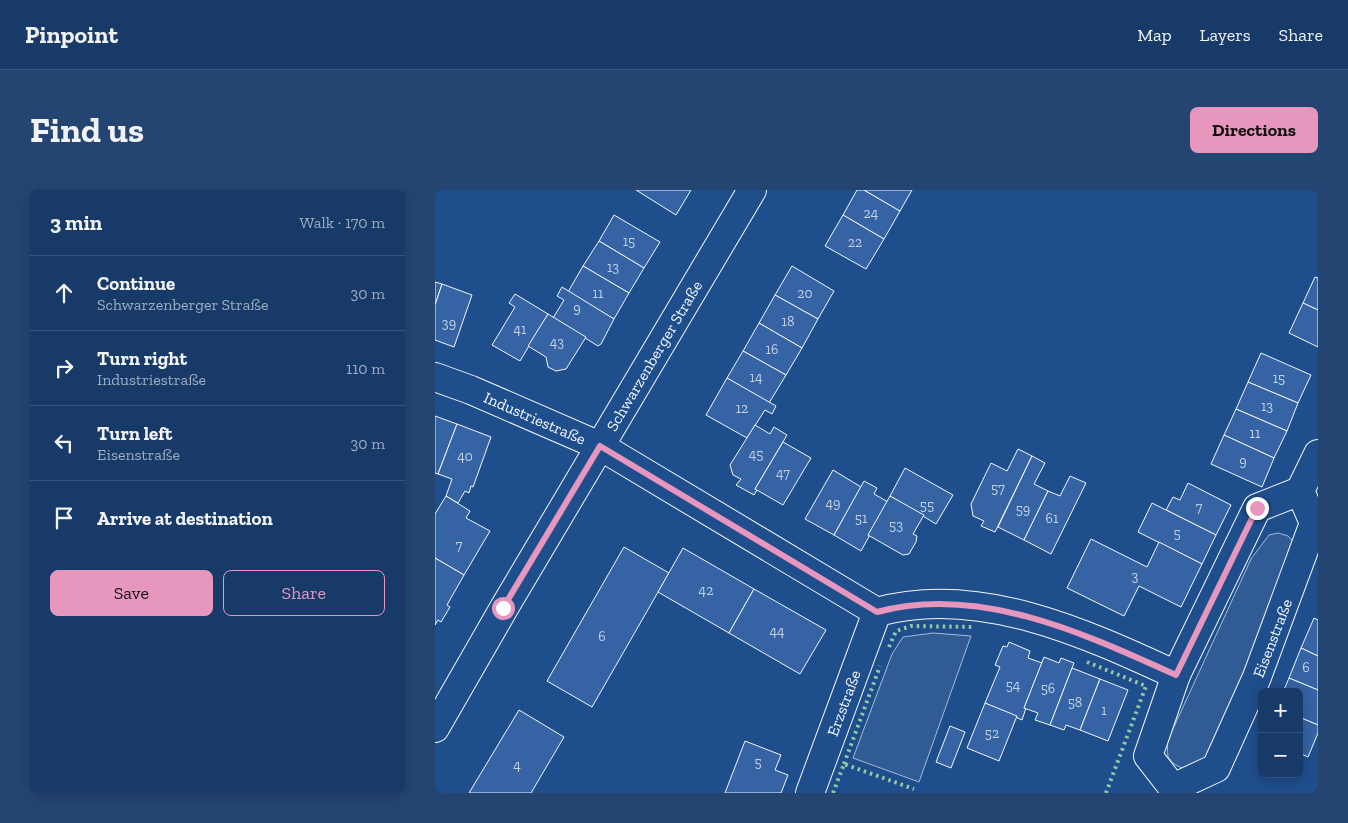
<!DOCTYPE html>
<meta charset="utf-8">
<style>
:root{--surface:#173a69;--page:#244571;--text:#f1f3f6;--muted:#9eadc0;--line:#36547d;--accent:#e797bd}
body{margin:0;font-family:"Zilla Slab",serif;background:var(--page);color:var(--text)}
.controls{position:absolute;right:15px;bottom:15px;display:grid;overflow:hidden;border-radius:8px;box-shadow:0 2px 12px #0003}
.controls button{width:45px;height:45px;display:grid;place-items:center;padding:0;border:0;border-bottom:1px solid var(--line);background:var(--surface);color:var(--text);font:25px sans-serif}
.stop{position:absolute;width:15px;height:15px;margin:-11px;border:4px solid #e797bd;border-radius:50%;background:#fff}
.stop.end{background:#e797bd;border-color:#fff;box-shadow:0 1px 5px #0008}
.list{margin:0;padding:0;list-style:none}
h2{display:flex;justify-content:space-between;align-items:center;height:65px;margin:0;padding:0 20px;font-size:21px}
h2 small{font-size:16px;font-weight:400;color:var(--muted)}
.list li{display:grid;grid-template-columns:32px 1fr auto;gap:15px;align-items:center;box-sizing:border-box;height:75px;padding:0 20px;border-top:1px solid var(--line)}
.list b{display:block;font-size:19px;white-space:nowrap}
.list p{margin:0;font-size:16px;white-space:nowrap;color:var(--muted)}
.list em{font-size:16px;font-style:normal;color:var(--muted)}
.actions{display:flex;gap:10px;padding:15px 20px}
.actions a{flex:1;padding:11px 0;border:1px solid var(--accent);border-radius:8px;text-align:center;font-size:18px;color:var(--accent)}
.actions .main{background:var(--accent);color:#111}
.icon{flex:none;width:28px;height:28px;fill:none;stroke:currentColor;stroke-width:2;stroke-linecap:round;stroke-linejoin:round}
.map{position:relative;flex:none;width:883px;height:603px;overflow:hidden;border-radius:8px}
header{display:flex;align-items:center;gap:30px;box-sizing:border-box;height:70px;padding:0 25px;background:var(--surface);border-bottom:1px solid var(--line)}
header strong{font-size:24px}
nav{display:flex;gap:28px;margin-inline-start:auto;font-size:18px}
.intro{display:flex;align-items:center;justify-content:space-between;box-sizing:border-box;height:120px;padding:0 30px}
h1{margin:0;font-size:35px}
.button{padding:12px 22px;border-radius:8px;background:var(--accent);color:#111;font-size:18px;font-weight:700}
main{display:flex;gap:30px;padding:0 30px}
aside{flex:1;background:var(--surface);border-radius:8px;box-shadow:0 2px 12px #0003}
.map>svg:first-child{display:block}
.built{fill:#305b95;stroke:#a8bbd7}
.building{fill:#3563a3;stroke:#f2f6ff}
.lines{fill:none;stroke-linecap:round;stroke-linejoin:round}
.street-casing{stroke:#f2f6ff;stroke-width:30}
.secondary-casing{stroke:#f2f6ff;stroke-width:30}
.street{stroke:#1f4e8c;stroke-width:28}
.secondary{stroke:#1f4e8c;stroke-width:28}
.hedge{stroke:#97c8a6;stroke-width:4;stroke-dasharray:2.5 4;stroke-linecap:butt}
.route{stroke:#e797bd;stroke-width:6}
.labels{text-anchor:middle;stroke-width:4;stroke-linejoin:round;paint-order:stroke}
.number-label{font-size:14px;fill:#c3d1e8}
.street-label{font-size:16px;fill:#f2f6ff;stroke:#1f4e8c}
</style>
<header>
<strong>Pinpoint</strong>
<nav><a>Map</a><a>Layers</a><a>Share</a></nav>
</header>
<div class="intro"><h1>Find us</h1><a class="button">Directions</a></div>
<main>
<aside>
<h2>3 min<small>Walk · 170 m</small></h2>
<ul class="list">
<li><svg class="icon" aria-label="ahead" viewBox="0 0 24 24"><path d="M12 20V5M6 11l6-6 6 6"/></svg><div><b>Continue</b><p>Schwarzenberger Straße</p></div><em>30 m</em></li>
<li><svg class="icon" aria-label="right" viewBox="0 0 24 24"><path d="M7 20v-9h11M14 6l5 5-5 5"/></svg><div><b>Turn right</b><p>Industriestraße</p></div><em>110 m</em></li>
<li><svg class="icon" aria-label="left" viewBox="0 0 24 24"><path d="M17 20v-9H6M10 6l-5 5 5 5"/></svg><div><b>Turn left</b><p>Eisenstraße</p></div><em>30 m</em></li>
<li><svg class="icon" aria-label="arrive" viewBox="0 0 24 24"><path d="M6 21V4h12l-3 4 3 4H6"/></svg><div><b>Arrive at destination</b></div></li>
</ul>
<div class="actions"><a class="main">Save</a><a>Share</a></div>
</aside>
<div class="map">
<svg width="883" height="603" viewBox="0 0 883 603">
<rect width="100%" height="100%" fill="#1f4e8c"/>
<!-- built -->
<g class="built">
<path d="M 843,343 L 853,346 L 861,354 L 863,363 L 775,562 L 765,573 L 747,578 L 739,574 L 733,567 L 732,552 L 816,369 L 834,345 Z"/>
<path d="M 498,443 L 536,446 L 484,592 L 418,568 L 457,464 L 468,447 Z"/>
</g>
<!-- building -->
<g class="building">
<path d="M 201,0 L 256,0 L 241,25 Z"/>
<path d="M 422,0 L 429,0 L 465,21 L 449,49 L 408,25 Z"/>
<path d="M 429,0 L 477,0 L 465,21 Z"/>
<path d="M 179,25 L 225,52 L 209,78 L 164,51 Z"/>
<path d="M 408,25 L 449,49 L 431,79 L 390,56 Z"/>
<path d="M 164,51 L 209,78 L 194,103 L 148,76 Z"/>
<path d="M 148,76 L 194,103 L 179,129 L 133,102 Z"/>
<path d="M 357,76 L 399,101 L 383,129 L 340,105 Z"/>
<path d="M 880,87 L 883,88 L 883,120 L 868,113 Z"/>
<path d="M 0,92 L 7,94 L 0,115 Z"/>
<path d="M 7,94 L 37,105 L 19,157 L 0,150 L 0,115 Z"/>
<path d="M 127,97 L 179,129 L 166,154 L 163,156 L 118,128 L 129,110 L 122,106 Z"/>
<path d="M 80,104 L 113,124 L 85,171 L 57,155 L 80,117 L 74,113 Z"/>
<path d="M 340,105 L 383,129 L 367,158 L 324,133 Z"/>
<path d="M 868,113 L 883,120 L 883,157 L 854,143 Z"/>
<path d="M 113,124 L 151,147 L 131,179 L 121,181 L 113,177 L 111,167 L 93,156 Z"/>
<path d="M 324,133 L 367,158 L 351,185 L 308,161 Z"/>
<path d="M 308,161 L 351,185 L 334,213 L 292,188 Z"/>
<path d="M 826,163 L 876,185 L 863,213 L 813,192 Z"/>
<path d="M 292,188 L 341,216 L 337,224 L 330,220 L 312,248 L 271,225 Z"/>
<path d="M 813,192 L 863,213 L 852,241 L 801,219 Z"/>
<path d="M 801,219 L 852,241 L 839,268 L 789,245 Z"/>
<path d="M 0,226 L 22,234 L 3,284 L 0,283 Z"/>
<path d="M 22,234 L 56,247 L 38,297 L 36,296 L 34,303 L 30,301 L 23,313 L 11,306 L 17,289 L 3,284 Z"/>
<path d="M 320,235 L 335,244 L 339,237 L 352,245 L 320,299 L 322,300 L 319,305 L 301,295 L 306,289 L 298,285 L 295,275 Z"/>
<path d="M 789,245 L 839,268 L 827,297 L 776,274 Z"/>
<path d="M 348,252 L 376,268 L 348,315 L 320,299 Z"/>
<path d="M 583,259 L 597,266 L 560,342 L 546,336 L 549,331 L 538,326 L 536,314 L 556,273 L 572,281 Z"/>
<path d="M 597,266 L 610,273 L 599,294 L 613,301 L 589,350 L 563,337 Z"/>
<path d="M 470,278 L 518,305 L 501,334 L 455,306 Z"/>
<path d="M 398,280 L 426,297 L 399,345 L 370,329 Z"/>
<path d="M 635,286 L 651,293 L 616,364 L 589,350 L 613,301 L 625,306 Z"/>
<path d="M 429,291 L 442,298 L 439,304 L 453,312 L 426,361 L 399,345 Z"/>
<path d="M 753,293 L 796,315 L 781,345 L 731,320 L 738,307 L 745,310 Z"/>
<path d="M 11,306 L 35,321 L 31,328 L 55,341 L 29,385 L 0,368 L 0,324 Z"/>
<path d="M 455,306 L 489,325 L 478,344 L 482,346 L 481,352 L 474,364 L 468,365 L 433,345 Z"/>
<path d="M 717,313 L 781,345 L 767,374 L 703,342 Z"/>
<path d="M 656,349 L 712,377 L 724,352 L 767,374 L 746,417 L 704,396 L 689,426 L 632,398 Z"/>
<path d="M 189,357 L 234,383 L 157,517 L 112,491 Z"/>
<path d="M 248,358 L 319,399 L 294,443 L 223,402 Z"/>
<path d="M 0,368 L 29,385 L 12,415 L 15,417 L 6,432 L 3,430 L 0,435 Z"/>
<path d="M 319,399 L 391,440 L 365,484 L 294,443 Z"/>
<path d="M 879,428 L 883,430 L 883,466 L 866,458 Z"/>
<path d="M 574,452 L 595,461 L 593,468 L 607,473 L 589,518 L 591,518 L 587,530 L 550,513 L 565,477 L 560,475 L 568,456 L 572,457 Z"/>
<path d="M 866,458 L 883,466 L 883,500 L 854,488 Z"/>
<path d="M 609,467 L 624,473 L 626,468 L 639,473 L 615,535 L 600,530 L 603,523 L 589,518 Z"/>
<path d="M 637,478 L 665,489 L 645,540 L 631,535 L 629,540 L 615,535 Z"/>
<path d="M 854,488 L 883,500 L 883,535 L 864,527 L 864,502 L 848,502 Z"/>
<path d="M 665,489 L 693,500 L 673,551 L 645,540 Z"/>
<path d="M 550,513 L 582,526 L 564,571 L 532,558 Z"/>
<path d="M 84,520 L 129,547 L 96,603 L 34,603 Z"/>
<path d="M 864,527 L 883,535 L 883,543 L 873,567 L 864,563 Z"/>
<path d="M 515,536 L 530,542 L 516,578 L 501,572 Z"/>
<path d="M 310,551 L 346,565 L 340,580 L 353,585 L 346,603 L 290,603 Z"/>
</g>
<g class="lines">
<defs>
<g id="street">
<path id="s1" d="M 0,187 L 36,200 L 165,256 L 442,422 C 544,394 650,443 741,485"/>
<path d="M 865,301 L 879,333 L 822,487 L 781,578 L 738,598 L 713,566 L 741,485 L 822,318 L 865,301 L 883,264"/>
<path id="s2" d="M 375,603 L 442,422"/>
</g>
<g id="secondary">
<path id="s3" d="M 0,538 L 69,418 L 317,0"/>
</g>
</defs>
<!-- street casing -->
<use href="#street" class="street-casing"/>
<!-- secondary casing -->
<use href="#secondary" class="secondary-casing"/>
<!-- street -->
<use href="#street" class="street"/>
<!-- secondary -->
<use href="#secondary" class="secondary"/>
<!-- hedge -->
<g class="hedge">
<path d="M 454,457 L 461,441 L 476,436 L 539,437"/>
<path d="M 652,472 L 711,496 L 671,603"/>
<path d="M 409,574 L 445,476"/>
<path d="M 398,603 L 409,574 L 479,599"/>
</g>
</g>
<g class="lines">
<!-- route -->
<path class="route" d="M 68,418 L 165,256 L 442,422 C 544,394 650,444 741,485 L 822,318"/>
</g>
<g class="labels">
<!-- number labels -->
<g class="number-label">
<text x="436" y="28">24</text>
<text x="194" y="56">15</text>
<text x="420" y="57">22</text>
<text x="178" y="82">13</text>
<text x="163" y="108">11</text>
<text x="370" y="108">20</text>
<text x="142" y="123">9</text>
<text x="353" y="136">18</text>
<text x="14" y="138">39</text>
<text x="85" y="144">41</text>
<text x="122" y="157">43</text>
<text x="337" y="164">16</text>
<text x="321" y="192">14</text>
<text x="844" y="193">15</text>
<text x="832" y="221">13</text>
<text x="307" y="223">12</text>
<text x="820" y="248">11</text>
<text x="321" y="269">45</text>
<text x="30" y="271">40</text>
<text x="808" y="276">9</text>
<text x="348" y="288">47</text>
<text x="563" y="303">57</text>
<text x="398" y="318">49</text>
<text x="492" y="320">55</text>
<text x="764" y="322">7</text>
<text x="588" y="324">59</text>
<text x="426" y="333">51</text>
<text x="617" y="333">61</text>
<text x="461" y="340">53</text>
<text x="742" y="348">5</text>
<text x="24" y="360">7</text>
<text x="700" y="391">3</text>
<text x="271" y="405">42</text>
<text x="342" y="446">44</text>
<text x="167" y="451">6</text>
<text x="871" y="482">6</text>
<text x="578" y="500">54</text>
<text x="613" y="503">56</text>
<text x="640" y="517">58</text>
<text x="669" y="525">1</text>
<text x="557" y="548">52</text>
<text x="323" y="577">5</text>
<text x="82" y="580">4</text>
</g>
<!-- street labels -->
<g class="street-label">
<text dy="6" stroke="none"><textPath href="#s3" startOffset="432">Schwarzenberger Straße</textPath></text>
<text dy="6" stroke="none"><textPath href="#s1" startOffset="108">Industriestraße</textPath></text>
<text transform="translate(837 448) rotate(-69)" y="6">Eisenstraße</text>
<text dy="6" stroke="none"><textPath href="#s2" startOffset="96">Erzstraße</textPath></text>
</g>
</g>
</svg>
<div class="controls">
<button>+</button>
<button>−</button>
</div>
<div class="stop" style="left:68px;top:418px"></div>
<div class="stop end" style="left:822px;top:318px"></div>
</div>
</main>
